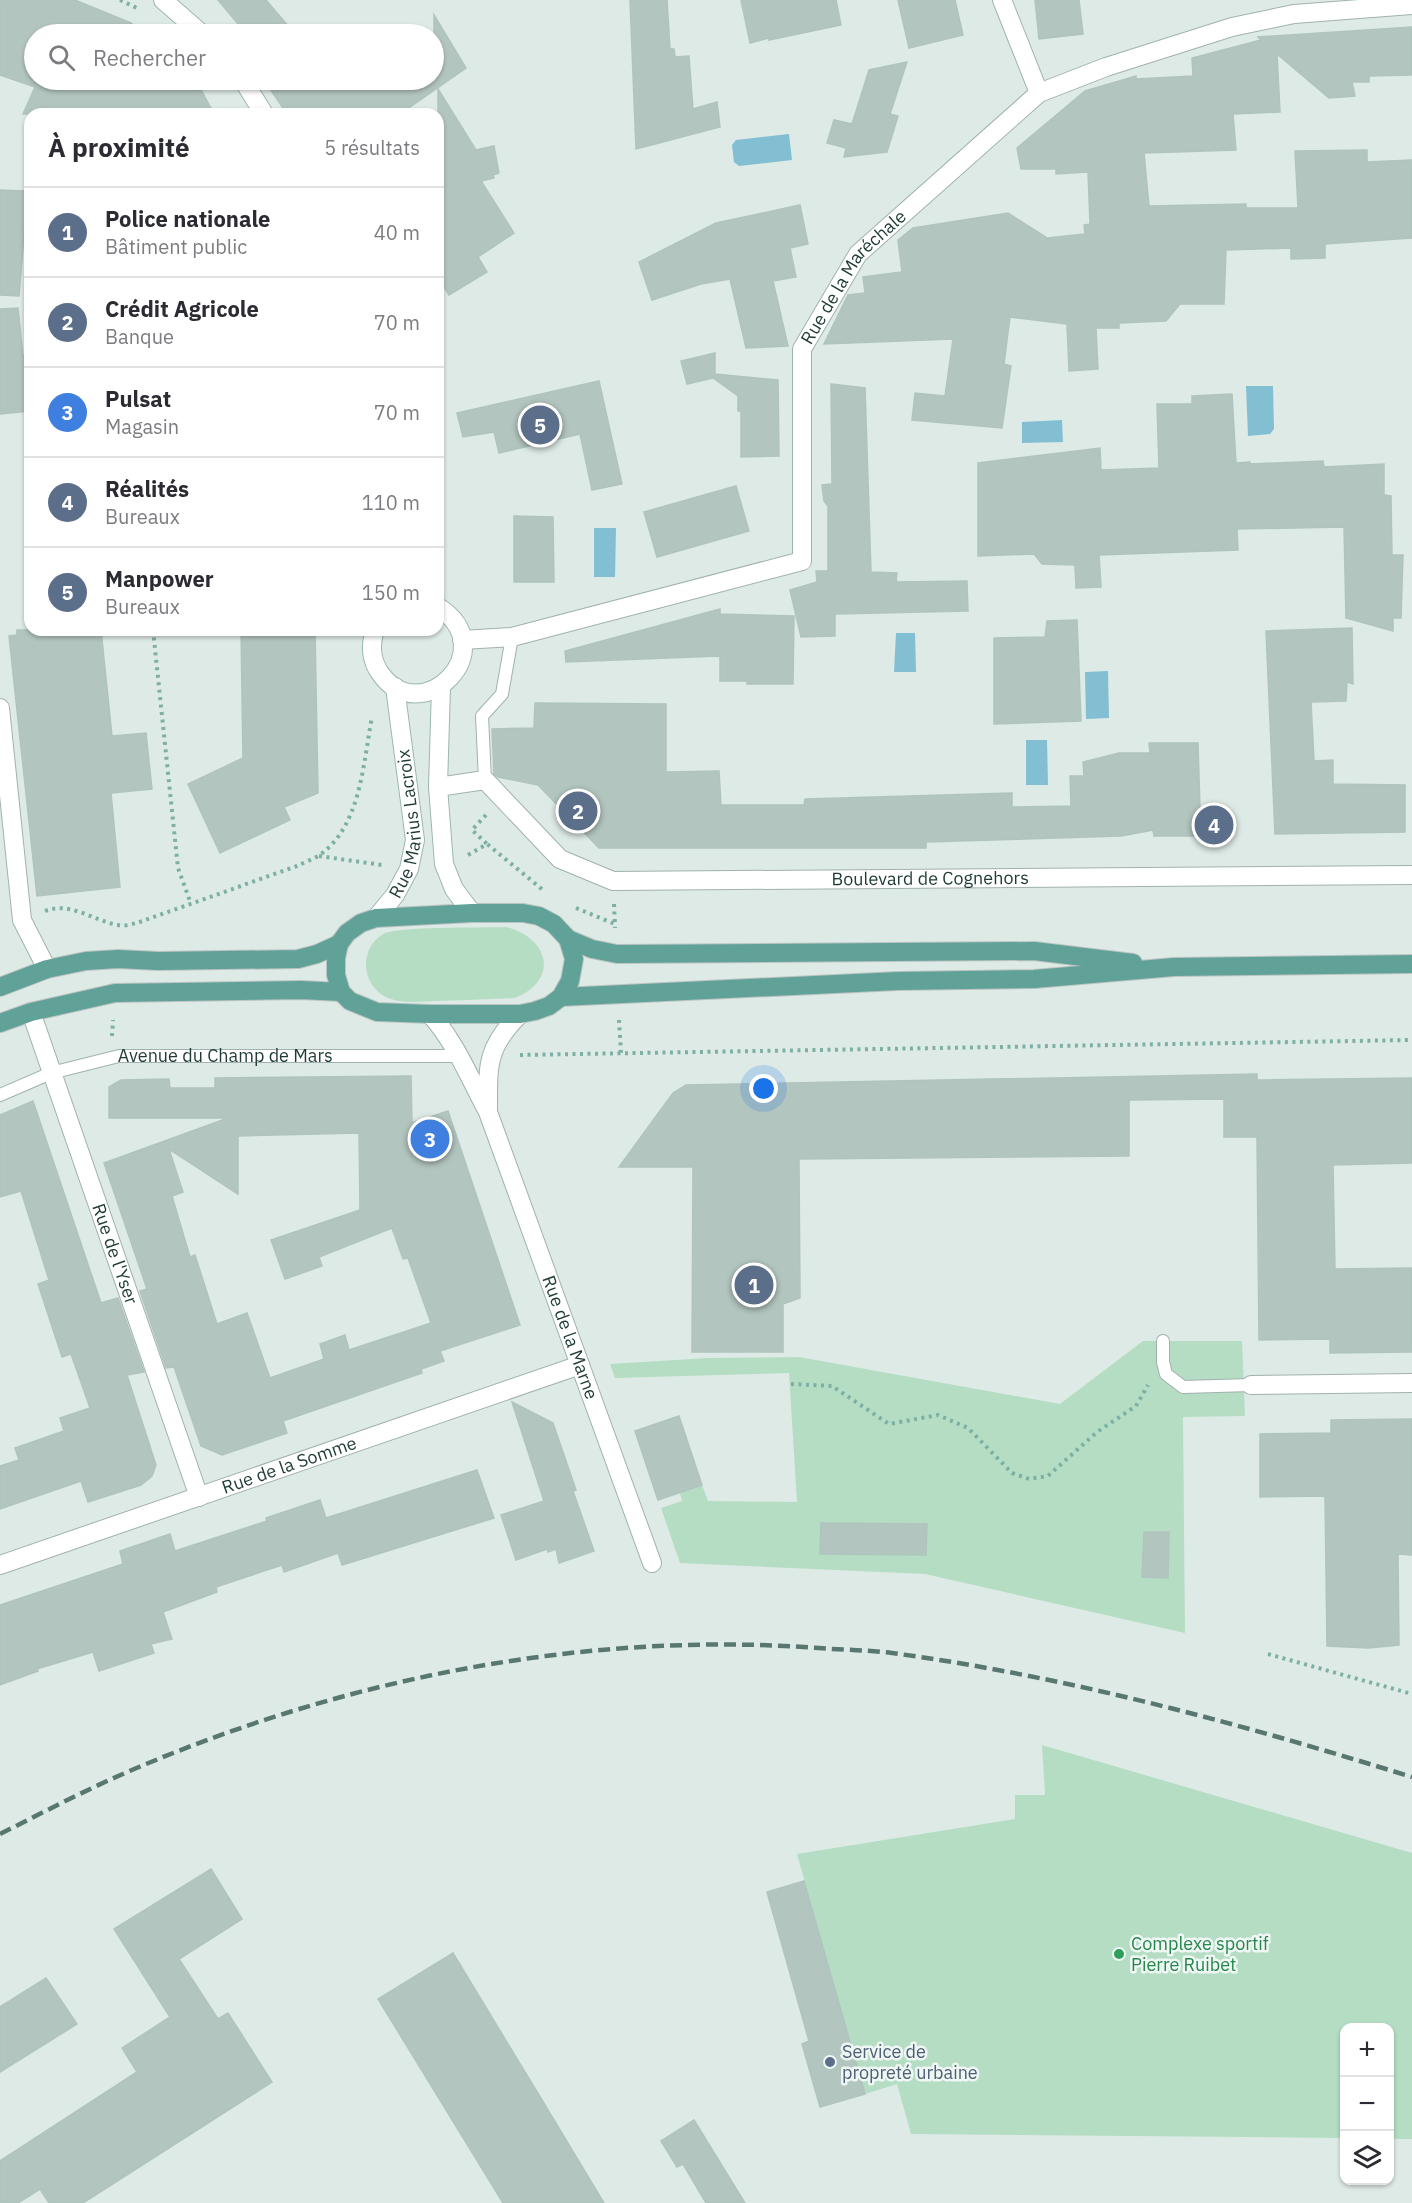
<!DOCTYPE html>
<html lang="fr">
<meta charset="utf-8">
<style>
:root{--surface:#fff;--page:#f2f2f3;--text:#2b2b33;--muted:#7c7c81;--line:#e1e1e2;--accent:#b45309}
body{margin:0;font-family:"IBM Plex Sans",sans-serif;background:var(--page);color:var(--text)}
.controls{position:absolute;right:18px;bottom:18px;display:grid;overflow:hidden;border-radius:12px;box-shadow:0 2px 4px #0004}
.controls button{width:54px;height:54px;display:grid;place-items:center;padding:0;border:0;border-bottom:2px solid var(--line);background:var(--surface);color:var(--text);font:30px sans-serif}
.you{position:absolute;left:764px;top:1089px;width:21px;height:21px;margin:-15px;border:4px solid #fff;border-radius:50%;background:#1a73e8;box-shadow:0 0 0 9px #1a73e833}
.badge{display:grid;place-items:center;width:39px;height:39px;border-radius:50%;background:var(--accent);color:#fff;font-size:20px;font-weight:700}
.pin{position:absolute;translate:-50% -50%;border:3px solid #fff;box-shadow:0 2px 6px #0006}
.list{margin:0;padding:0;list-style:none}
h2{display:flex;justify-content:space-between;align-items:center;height:78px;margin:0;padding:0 24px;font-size:26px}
h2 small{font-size:20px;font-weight:400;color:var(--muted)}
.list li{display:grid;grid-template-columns:39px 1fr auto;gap:18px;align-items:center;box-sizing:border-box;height:90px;padding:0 24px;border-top:2px solid var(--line)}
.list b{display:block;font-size:22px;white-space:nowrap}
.list p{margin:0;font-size:20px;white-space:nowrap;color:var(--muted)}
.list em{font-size:20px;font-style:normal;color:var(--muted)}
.icon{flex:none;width:33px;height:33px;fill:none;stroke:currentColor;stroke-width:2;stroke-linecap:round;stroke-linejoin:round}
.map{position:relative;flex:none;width:1412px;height:2203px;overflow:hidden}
.search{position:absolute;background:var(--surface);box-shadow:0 2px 4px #0004;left:24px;top:24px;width:420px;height:66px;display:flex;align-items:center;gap:15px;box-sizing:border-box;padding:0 21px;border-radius:33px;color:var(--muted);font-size:22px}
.panel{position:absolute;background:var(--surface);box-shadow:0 2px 4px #0004;left:24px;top:108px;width:420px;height:528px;border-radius:18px}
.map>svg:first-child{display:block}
.green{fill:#b5ddc4}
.water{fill:#82bfd3}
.building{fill:#b3c5bf;stroke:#b0c4be;stroke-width:1.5;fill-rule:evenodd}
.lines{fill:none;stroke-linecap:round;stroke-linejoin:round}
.lane-casing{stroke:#a1b2ae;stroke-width:14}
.street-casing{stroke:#a1b2ae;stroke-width:20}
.secondary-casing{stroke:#9db7b0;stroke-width:20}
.primary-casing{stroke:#bcc4c3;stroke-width:20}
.path{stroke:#7db0a4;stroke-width:4;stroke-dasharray:3 4.5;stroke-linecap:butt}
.lane{stroke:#fff;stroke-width:12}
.street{stroke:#fff;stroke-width:18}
.secondary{stroke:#fff;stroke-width:18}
.primary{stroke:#60a297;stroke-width:18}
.rail{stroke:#597771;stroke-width:4.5;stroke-dasharray:12 6;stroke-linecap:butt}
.leisure-dot{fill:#2e9e5b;stroke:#eef7f3;stroke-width:2}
.service-dot{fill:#5c6f8a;stroke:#eef7f3;stroke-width:2}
.labels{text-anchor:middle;stroke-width:5;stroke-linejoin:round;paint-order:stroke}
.street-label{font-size:18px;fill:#1f3b36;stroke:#eef7f3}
.leisure-label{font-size:18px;fill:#27864d;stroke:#eef7f3;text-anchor:start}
.service-label{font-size:18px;fill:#4e5e75;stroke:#eef7f3;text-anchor:start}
</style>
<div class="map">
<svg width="1412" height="2203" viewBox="0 0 1412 2203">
<rect width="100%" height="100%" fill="#deeae6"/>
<!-- green -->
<g class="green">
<path d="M 506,927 C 550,938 559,980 515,998 C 489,999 463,1000 437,1001 C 422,1001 406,1004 391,999 C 363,990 356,951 383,934 C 397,926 485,928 506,927 Z"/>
<path d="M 1143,1341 L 1242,1341 L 1245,1416 L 1183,1417 L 1185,1633 L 925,1574 L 680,1563 L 661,1508 L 682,1501 L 680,1493 L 702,1485 L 708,1501 L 797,1502 L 789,1373 L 615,1378 L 610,1364 L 708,1358 L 799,1357 L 1060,1404 Z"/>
<path d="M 1042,1745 L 1412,1853 L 1412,2139 L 1390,2139 L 1390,2028 L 1344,2028 L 1344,2138 L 911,2134 L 897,2084 L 865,2094 L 797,1854 L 1015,1819 L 1015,1795 L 1045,1795 Z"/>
</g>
<!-- water -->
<g class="water">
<path d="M 789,134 L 792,160 L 739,166 L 734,162 L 732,145 L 736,140 Z"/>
<path d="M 1246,386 L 1273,386 L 1274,429 L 1270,434 L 1248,436 Z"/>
<path d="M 1062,420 L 1063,442 L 1022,443 L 1022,422 Z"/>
<path d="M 594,528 L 616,528 L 615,577 L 594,577 Z"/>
<path d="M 896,633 L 915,633 L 916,672 L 894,672 Z"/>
<path d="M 1108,671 L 1109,718 L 1086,719 L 1085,672 Z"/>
<path d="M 1026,740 L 1047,740 L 1048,785 L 1026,785 Z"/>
</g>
<!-- building -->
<g class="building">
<path d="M 0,0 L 75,0 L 131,23 L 143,34 L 34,34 L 34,80 L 196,80 L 214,114 L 23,114 L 35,87 L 0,75 Z"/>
<path d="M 218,0 L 266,0 L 295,34 L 234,34 L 232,32 L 239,25 Z"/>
<path d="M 630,0 L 667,0 L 670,49 L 674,49 L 675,57 L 689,56 L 693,109 L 717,102 L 720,127 L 636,149 Z"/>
<path d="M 741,0 L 836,0 L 841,25 L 769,40 L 769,38 L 750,43 Z"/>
<path d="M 898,0 L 955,0 L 963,35 L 909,48 Z"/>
<path d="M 1035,0 L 1079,0 L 1083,34 L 1039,39 Z"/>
<path d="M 434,15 L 466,68 L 400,114 L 287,114 L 264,80 L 434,80 Z"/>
<path d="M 1412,27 L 1412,75 L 1369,76 L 1369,82 L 1352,82 L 1355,96 L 1329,98 L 1277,54 L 1280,112 L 1233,114 L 1236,150 L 1144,153 L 1149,206 L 1246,204 L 1246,208 L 1298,208 L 1295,151 L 1367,150 L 1367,162 L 1412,160 L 1412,238 L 1325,244 L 1325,258 L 1291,259 L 1291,248 L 1226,250 L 1224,304 L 1180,304 L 1166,321 L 1119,323 L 1119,328 L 1096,328 L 1098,369 L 1069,371 L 1067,324 L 1010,317 L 1004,364 L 1011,366 L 1002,428 L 912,420 L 915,393 L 945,396 L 953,339 L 824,344 L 848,295 L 865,293 L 863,277 L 902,272 L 898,240 L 913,228 L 1008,213 L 1047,238 L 1085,234 L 1084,225 L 1090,224 L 1088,172 L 1056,174 L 1056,169 L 1021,169 L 1017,148 L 1085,91 L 1136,76 L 1136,79 L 1193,76 L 1192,58 L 1261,40 L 1258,37 Z"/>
<path d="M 907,62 L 890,114 L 898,116 L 887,152 L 844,157 L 846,148 L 827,143 L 834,120 L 852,124 L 869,70 Z"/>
<path d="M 438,89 L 476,150 L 494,146 L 499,173 L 493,175 L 494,178 L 481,181 L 514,233 L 478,257 L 487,272 L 449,295 L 438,277 Z"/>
<path d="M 0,190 L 25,191 L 26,211 L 19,296 L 0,295 Z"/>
<path d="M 800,205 L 808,244 L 790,248 L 796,277 L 773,281 L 788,346 L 746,348 L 730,279 L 701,284 L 652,300 L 639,262 L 716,223 Z"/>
<path d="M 18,308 L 23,356 L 30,355 L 30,411 L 0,414 L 0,309 Z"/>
<path d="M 715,353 L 715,374 L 778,380 L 779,456 L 741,457 L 741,411 L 738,411 L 738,396 L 713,378 L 687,384 L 681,361 Z"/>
<path d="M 599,381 L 622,484 L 592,490 L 580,434 L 499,453 L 494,432 L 463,437 L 457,413 Z"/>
<path d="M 831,384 L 865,388 L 871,572 L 897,573 L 896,582 L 967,581 L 968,611 L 835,614 L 835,636 L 801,637 L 790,590 L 817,582 L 816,571 L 828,571 L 828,506 L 824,501 L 822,485 L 832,484 Z"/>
<path d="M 1232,394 L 1236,463 L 1250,462 L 1250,464 L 1323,461 L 1324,467 L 1384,464 L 1384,495 L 1391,496 L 1392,555 L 1403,555 L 1401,618 L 1393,618 L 1393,631 L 1346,618 L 1344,527 L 1237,529 L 1238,550 L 1099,555 L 1101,587 L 1076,588 L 1075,565 L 1042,564 L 1034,554 L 978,556 L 978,463 L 1100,448 L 1101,470 L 1159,468 L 1157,404 L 1192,404 L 1192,396 Z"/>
<path d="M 736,486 L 749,531 L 657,557 L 644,512 Z"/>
<path d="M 514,516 L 553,517 L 554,582 L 514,582 Z"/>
<path d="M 720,609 L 720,614 L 794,616 L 793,684 L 747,684 L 747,681 L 720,681 L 720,656 L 566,662 L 565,651 Z"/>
<path d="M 1077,620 L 1081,721 L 994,724 L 994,638 L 1045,637 L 1047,621 Z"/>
<path d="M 1352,628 L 1353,684 L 1347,682 L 1346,701 L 1311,702 L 1314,761 L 1333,760 L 1333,784 L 1405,785 L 1405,832 L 1275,834 L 1266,631 Z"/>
<path d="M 17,630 L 101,630 L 112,736 L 146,733 L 152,789 L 111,793 L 120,887 L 37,896 L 9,636 L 17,635 Z"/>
<path d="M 241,630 L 315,630 L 318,793 L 284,807 L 290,820 L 220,853 L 188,784 L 243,758 Z"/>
<path d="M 535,703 L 666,704 L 666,772 L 719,771 L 721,805 L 804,805 L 805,799 L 1012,793 L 1012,807 L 1071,806 L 1070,776 L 1084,776 L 1083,762 L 1119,753 L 1150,753 L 1149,743 L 1198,743 L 1200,809 L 1223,809 L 1225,836 L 1154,836 L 1153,830 L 1121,836 L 926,842 L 926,848 L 599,848 L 538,785 L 498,777 L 494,774 L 492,729 L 534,728 Z"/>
<path d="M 1257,1074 L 1257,1080 L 1412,1078 L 1412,1163 L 1333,1165 L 1335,1269 L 1412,1268 L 1412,1352 L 1330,1353 L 1330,1339 L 1259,1340 L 1257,1137 L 1224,1137 L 1224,1099 L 1129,1100 L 1129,1156 L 799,1159 L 800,1298 L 783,1304 L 783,1352 L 692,1352 L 693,1167 L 619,1167 L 673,1093 L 686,1085 Z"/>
<path d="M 411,1076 L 412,1123 L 448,1111 L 520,1325 L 440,1351 L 444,1361 L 421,1369 L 422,1373 L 283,1421 L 287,1433 L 222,1455 L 201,1446 L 174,1367 L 166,1368 L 140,1291 L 147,1289 L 104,1163 L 228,1118 L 109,1118 L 109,1087 L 121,1080 L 169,1079 L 170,1088 L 215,1088 L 215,1078 ZM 359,1133 L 360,1210 L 271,1240 L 285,1279 L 322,1266 L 319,1257 L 392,1228 L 403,1259 L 408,1258 L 431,1323 L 349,1350 L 345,1335 L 320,1344 L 324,1359 L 270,1378 L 247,1313 L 217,1324 L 195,1255 L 190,1257 L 172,1196 L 183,1192 L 169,1149 L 238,1194 L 238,1136 Z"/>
<path d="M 33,1101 L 101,1303 L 118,1298 L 144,1372 L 127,1375 L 156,1465 L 152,1476 L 141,1485 L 88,1502 L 81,1481 L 0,1509 L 0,1466 L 19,1460 L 15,1448 L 64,1431 L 60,1418 L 90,1408 L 71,1354 L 62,1357 L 38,1284 L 49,1280 L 21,1191 L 0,1197 L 0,1115 Z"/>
<path d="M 512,1402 L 553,1423 L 576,1490 L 573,1491 L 594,1551 L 559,1563 L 556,1549 L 548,1552 L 547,1549 L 516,1560 L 501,1515 L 544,1501 Z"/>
<path d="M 679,1416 L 702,1485 L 658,1500 L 635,1431 Z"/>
<path d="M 1412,1419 L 1412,1555 L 1398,1554 L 1399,1645 L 1368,1648 L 1327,1646 L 1325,1496 L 1260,1497 L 1260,1434 L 1331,1433 L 1331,1420 Z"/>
<path d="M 477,1470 L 494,1518 L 342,1565 L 338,1553 L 284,1572 L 282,1565 L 216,1587 L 217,1592 L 163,1612 L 172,1639 L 151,1644 L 154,1653 L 99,1671 L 93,1652 L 37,1669 L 38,1671 L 0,1685 L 0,1605 L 123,1564 L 120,1551 L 170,1534 L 175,1551 L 267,1521 L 266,1518 L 320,1500 L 326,1518 Z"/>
<path d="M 821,1523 L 927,1524 L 926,1555 L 820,1554 Z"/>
<path d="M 1144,1532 L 1169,1532 L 1168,1578 L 1142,1577 Z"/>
<path d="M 211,1869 L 242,1919 L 179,1959 L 218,2019 L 228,2013 L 272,2082 L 83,2203 L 49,2203 L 40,2189 L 18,2203 L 0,2203 L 0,2161 L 137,2072 L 122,2048 L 170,2017 L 114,1929 Z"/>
<path d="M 804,1881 L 865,2094 L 820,2107 L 802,2044 L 809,2041 L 767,1892 Z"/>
<path d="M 453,1953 L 542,2100 L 604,2203 L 503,2203 L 378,1999 Z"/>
<path d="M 46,1978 L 77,2024 L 0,2072 L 0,2007 Z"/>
<path d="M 694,2120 L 724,2169 L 745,2203 L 706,2203 L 683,2164 L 677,2167 L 661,2141 Z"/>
</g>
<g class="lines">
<defs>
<g id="lane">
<path d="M 485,780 L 482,716 L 502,694 L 512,637"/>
<path id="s1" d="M 0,1095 L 51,1073 L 119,1056 L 460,1056"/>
<path d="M 1163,1341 L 1163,1362 L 1166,1374 L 1183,1387 L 1251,1385"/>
</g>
<g id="street">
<path d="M 1002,0 L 1039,93"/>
<path id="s2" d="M 462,640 L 512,637 L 802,561 L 802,349 L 858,254 L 1039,93 L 1106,67 L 1232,27 L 1294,14 L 1412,5"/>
<path d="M 0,708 L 22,920 L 47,969"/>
<path id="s3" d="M 438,787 L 485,780 L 560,859 L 613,881 L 1412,875"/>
<path id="s4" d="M 31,1012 L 199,1497"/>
<path id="s5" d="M 430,1014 C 456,1043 469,1077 488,1112 L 652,1563"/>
<path d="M 488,1110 C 488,1065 486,1048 520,1014"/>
<path d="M 1251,1385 L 1412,1383"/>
<path id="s6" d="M 0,1565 L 580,1365"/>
</g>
<g id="secondary">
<path d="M 163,0 L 202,34"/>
<path d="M 243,80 L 264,114"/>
<path d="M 375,630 C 370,645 371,660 380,673 C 421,732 505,649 438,607"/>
<path d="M 441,687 L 438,787 L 444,864 L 454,889 L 472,913"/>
<path id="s7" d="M 376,918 L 395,895 L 409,869 L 415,840 L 395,687"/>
</g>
<g id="primary">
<path d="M 472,913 L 523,913 L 539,916 L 554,924 L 568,939 L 574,959 L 570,981 L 561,997 L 549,1006 L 535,1011 L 520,1014 L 430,1014 L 377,1012 L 350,1001 L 341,992 L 336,975 L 336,958 L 339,944 L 347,933 L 361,923 L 376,918 Z"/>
<path d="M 568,939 L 592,949 L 617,954 L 1034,951 L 1133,963"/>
<path d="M 0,987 L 47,969 L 86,961 L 118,959 L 158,961 L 298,959 L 317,954 L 339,944"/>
<path d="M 561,997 L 898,981 L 1034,979 L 1174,967 L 1412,964"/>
<path d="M 0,1023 L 31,1012 L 115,993 L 301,990 L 341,992"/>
</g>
</defs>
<!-- lane casing -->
<use href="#lane" class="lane-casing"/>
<!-- street casing -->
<use href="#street" class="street-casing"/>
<!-- secondary casing -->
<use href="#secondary" class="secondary-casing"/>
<!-- primary casing -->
<use href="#primary" class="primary-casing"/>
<!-- path -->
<g class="path">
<path d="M 120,0 L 139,9"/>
<path d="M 153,630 L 178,868 L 191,904"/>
<path d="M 486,815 L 472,830 L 487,844"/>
<path d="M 468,855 L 487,844 L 543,890"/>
<path d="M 319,856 L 382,865"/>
<path d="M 614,904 L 615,924"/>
<path d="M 576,908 L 615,924 L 615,928"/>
<path d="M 45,911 C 70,901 94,921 118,925 C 124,927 131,924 137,923 L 297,866 C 303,863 311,860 318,856 C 361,828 363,763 372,717"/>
<path d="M 619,1020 L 621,1053"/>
<path d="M 112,1036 L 113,1020"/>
<path d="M 520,1055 L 1412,1040"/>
<path d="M 791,1384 L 832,1386 L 889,1424 L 938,1415 L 968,1428 L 1012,1473 L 1029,1479 L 1048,1476 L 1097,1432 L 1136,1406 L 1148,1385"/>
<path d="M 1268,1654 L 1412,1694"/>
</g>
<!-- lane -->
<use href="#lane" class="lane"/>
<!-- street -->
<use href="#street" class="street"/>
<!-- secondary -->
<use href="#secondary" class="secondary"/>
<!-- primary -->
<use href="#primary" class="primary"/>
<!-- rail -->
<path class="rail" d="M 0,1834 C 46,1811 91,1787 139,1767 C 352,1677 587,1631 819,1648 C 843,1650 868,1650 892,1653 C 1070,1677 1241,1724 1412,1777"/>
</g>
<!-- markers -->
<circle class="leisure-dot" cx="1119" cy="1954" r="6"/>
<circle class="service-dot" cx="830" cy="2062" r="6"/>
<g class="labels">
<!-- street labels -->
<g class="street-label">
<text dy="6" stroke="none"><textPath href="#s2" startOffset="651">Rue de la Maréchale</textPath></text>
<text dy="6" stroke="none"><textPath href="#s7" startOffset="104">Rue Marius Lacroix</textPath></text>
<text dy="6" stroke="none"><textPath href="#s3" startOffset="531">Boulevard de Cognehors</textPath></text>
<text dy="6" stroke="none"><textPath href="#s1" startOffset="232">Avenue du Champ de Mars</textPath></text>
<text dy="6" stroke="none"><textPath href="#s4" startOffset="256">Rue de l'Yser</textPath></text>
<text dy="6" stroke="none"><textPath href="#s5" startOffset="354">Rue de la Marne</textPath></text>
<text dy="6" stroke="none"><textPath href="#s6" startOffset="306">Rue de la Somme</textPath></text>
</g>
<!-- leisure labels -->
<g class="leisure-label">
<text x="1131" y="1950">Complexe sportif<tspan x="1131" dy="21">Pierre Ruibet</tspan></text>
</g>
<!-- service labels -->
<g class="service-label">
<text x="842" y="2058">Service de<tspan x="842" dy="21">propreté urbaine</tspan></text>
</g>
</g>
</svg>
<div class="controls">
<button>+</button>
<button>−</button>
<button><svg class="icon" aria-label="layers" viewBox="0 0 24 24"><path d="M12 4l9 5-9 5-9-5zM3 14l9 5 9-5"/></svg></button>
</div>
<div class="you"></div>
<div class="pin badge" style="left:754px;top:1285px;background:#5c6f8a">1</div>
<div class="pin badge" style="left:578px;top:811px;background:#5c6f8a">2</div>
<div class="pin badge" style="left:430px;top:1139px;background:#3f7fe0">3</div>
<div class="pin badge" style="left:1214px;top:825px;background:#5c6f8a">4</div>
<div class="pin badge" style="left:540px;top:425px;background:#5c6f8a">5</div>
<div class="search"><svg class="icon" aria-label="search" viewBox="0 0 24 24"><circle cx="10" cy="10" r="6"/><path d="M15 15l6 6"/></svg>Rechercher</div>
<section class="panel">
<h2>À proximité<small>5 résultats</small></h2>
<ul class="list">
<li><span class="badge" style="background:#5c6f8a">1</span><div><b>Police nationale</b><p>Bâtiment public</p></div><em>40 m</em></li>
<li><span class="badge" style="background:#5c6f8a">2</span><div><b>Crédit Agricole</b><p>Banque</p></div><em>70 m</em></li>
<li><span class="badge" style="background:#3f7fe0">3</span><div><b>Pulsat</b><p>Magasin</p></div><em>70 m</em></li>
<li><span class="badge" style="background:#5c6f8a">4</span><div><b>Réalités</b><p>Bureaux</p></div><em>110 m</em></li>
<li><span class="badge" style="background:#5c6f8a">5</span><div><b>Manpower</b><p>Bureaux</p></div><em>150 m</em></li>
</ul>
</section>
</div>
